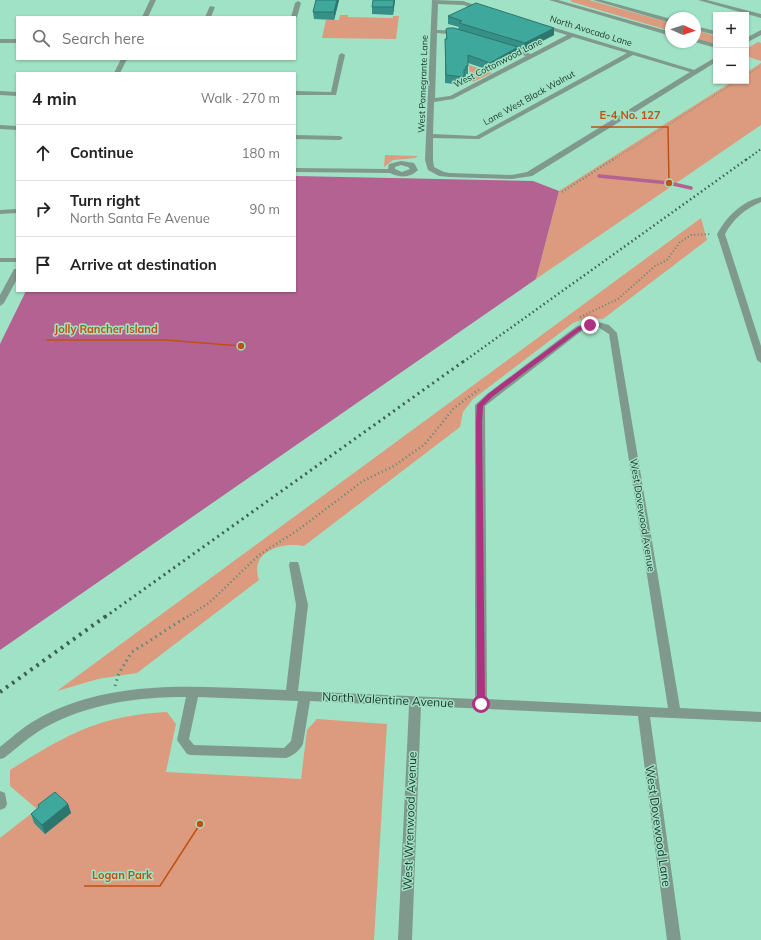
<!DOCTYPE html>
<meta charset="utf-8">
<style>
:root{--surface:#fff;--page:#f6f6f6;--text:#222;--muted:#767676;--line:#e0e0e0}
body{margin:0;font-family:Mulish,sans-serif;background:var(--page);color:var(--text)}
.controls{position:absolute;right:12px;top:12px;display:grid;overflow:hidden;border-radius:0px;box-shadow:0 1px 3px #0004}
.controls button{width:36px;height:36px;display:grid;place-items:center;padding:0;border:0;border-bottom:1px solid var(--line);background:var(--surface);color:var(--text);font:20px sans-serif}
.compass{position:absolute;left:665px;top:12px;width:36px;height:36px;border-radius:50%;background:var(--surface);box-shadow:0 1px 3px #0004;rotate:93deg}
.stop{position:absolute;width:12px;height:12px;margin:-9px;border:3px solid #af3282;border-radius:50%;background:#fff}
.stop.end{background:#af3282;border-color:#fff;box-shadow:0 1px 4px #0008}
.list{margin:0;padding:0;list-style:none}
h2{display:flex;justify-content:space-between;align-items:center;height:52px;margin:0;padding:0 16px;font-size:17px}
h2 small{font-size:13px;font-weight:400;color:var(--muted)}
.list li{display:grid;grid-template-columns:26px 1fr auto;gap:12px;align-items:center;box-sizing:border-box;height:56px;padding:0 16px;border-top:1px solid var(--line)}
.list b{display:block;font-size:15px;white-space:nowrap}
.list p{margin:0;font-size:13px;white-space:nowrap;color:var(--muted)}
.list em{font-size:13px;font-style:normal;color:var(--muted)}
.icon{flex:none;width:22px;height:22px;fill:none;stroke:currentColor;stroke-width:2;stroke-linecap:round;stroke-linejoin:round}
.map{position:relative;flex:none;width:761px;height:940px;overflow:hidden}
.search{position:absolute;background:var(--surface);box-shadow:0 1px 3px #0004;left:16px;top:16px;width:280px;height:44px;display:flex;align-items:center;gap:10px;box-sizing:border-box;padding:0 14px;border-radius:0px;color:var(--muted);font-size:15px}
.panel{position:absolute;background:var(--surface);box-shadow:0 1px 3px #0004;left:16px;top:72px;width:280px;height:220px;border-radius:0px}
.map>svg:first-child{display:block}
.green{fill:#dc9b7e}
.water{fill:#b46291}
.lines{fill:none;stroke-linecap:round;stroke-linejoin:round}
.stream{stroke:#b46291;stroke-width:3.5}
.path-far3{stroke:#5b8975;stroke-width:1.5;stroke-dasharray:0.5 2;stroke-linecap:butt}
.path-far2{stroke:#5b8975;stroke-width:2;stroke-dasharray:1 2.5;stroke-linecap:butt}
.path-far1{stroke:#5b8975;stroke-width:2.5;stroke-dasharray:1 3;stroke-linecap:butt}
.path{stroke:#5b8975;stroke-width:3;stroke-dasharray:1.5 4;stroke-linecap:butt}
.minor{fill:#7f998d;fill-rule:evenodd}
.rail-far3{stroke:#3d6252;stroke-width:2;stroke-dasharray:1.5 2.5;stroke-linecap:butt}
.rail-far2{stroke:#3d6252;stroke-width:2.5;stroke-dasharray:1.5 3;stroke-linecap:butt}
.rail-far1{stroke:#3d6252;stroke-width:3;stroke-dasharray:2 4;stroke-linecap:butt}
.rail{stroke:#3d6252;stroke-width:4;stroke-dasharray:2.5 5;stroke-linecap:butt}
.wall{fill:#369087}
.shaded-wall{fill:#2c766e}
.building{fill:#3fa89d;stroke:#2c766e}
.route{fill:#af3282}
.labels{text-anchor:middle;stroke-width:3;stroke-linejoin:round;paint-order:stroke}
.far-street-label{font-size:9px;fill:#1a352a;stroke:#a0e2c5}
.street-label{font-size:10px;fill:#1a352a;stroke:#a0e2c5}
.near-street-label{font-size:12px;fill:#1a352a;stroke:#a0e2c5}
.leader{fill:none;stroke:#bf5212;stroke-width:1.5}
.callout-dot{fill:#bf5212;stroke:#a0e2c5;stroke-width:1.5}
.callout-label{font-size:11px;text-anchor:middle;font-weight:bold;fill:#bf5212;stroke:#a0e2c5;stroke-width:3;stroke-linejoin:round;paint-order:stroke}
</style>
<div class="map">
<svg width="761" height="940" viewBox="0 0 761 940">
<rect width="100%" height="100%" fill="#a0e2c5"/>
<!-- green -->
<g class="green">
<path d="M 572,0 L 589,0 L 671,23 L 671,31 L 572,2 L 570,1 Z"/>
<path d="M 340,15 L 348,15 L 348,17 L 393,18 L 393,16 L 399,16 L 396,39 L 322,38 L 326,20 L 339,20 Z"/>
<path d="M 695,30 L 716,36 L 716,44 L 695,38 Z"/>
<path d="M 758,42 L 761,43 L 761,61 L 746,56 L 746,49 Z"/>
<path d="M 761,63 L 761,125 L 536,279 L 559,191 L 733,81 L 746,81 L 746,73 Z"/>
<path d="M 469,65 L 492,73 L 473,82 L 470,78 Z"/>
<path d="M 385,155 L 418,156 L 415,158 L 393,160 L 384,167 Z"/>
<path d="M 701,218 L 707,240 L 603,319 L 586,318 L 573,323 L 473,399 L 463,412 L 460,427 L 304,546 C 282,542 249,551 259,580 L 137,673 L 98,679 L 57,691 Z"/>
<path d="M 167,712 L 176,724 L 166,772 L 301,779 L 307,730 L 317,719 L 387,724 L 374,940 L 0,940 L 0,838 L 37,809 L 10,786 L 10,770 C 66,735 100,715 167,712 Z"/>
</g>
<!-- water -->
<path class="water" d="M 295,176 L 533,181 L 559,191 L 536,279 L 0,650 L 0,344 L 26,291 L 295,291 Z"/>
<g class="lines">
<!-- stream -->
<path class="stream" d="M 599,176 L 669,183 L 691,188"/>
<!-- path-far3 -->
<g class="path-far3">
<path d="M 746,75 L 761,66"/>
<path d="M 613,160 L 737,81"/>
</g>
<!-- path-far2 -->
<g class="path-far2">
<path d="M 562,192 L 614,159"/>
<path d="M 580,317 L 618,299 L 655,266 L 667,260 L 680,242 L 691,235 L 711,234"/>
</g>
<!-- path-far1 -->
<path class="path-far1" d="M 187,617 L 209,603 L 259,555 L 298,530 L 363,481 L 394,466 L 425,444 L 454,408 L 481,388"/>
<!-- path -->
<path class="path" d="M 115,686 L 119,673 L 132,652 L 188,616"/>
<!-- minor -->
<g class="minor">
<path d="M 150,0 L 156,0 L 148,17 L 142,17 Z"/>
<path d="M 432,0 L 463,1 L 487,9 L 484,11 L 463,5 L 438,4 L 437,30 L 458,31 L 461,33 L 458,35 L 437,33 L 435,98 L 450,96 L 526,56 L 502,49 L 502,47 L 531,54 L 567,35 L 540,27 L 539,26 L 542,24 L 694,70 L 716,57 L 716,62 L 532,176 L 512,179 L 450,177 L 439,176 L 428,170 L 425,160 ZM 573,37 L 627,53 L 476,136 L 433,134 L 434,102 L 453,99 ZM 633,55 L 690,72 L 527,172 L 512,175 L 450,173 L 444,172 L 434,167 L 433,160 L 433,138 L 479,139 Z"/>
<path d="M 549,0 L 558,0 L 671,32 L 671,36 Z"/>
<path d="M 593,0 L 602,0 L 671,19 L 671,23 Z"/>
<path d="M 698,0 L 707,0 L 761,14 L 761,18 Z"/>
<path d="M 298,1 L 301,3 L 297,17 L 295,18 L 295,17 L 291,17 L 295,3 Z"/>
<path d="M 210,6 L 215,7 L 211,17 L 205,17 Z"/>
<path d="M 695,26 L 716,31 L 716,35 L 695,30 Z"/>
<path d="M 761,30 L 761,35 L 746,43 L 746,38 Z"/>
<path d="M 695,38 L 716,44 L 716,48 L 695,42 Z"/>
<rect x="0" y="39" width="17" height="4"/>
<path d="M 342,53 L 345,55 L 336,95 L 295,95 L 295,91 L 331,92 L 339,55 Z"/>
<path d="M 121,59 L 127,59 L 120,73 L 114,73 Z"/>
<path d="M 0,91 L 17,92 L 17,96 L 0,95 Z"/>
<path d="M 0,125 L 17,126 L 17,130 L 0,129 Z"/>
<path d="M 295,135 L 340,136 L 343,138 L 340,140 L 295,139 Z"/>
<path d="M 401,161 L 414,163 L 418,170 C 410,178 400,178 390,173 L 295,172 L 295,168 L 388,169 L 389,164 ZM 401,165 L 408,167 L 410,169 L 402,172 L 395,169 L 395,167 Z"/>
<path d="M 761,197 L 761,202 C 745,209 734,218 725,234 L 761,346 L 761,363 L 757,360 L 717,234 C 727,216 741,202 761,197 Z"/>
<path d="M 17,209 L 17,213 L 0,214 L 0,210 Z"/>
<rect x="0" y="258" width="17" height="4"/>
<path d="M 14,269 L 17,269 L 17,279 L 4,303 L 0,306 L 0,295 Z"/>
<path d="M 598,322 L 609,325 L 617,333 L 680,708 L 761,712 L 761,722 L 650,717 L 681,940 L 667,940 L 638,716 L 421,706 L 412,940 L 398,940 L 409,706 L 310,701 L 303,744 C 300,750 293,756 286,758 L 191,755 L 187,754 L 177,740 L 186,697 C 136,697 87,704 44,728 C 30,736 17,748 4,758 L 0,759 L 0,747 C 11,738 22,728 34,721 C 109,676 202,687 286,690 L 296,605 L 289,565 L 290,562 L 298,562 L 299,565 L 308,605 L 298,691 L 475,699 L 475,405 L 487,394 L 577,326 ZM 598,327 L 609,334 L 668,708 L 487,699 L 485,406 L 583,330 ZM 198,697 L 298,701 L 291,741 L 284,748 L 194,745 L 189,739 Z"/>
<path d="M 0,791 L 5,793 L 7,804 L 5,808 L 0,810 Z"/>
</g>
<!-- rail-far3 -->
<path class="rail-far3" d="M 746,160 L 761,149"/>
<!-- rail-far2 -->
<path class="rail-far2" d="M 463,362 L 747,159"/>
<!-- rail-far1 -->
<path class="rail-far1" d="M 105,617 L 464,361"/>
<!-- rail -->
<path class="rail" d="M 0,692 L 106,616"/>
</g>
<!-- wall -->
<g class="wall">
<path d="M 316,0 L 339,0 L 334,20 L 314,19 L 313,12 Z"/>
<path d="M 395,0 L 393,15 L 372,14 L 372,7 Z"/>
<path d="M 448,16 L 554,35 L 525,50 L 517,48 L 517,55 L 489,70 L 468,63 L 468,74 L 466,74 L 466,77 L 464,77 L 464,85 L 445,83 L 445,39 L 446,39 L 446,29 L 458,29 L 459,27 L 448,24 Z"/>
<path d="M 68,804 L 71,813 L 45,834 L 34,823 L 31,814 L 39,808 L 38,805 Z"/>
</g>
<!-- shaded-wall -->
<g class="shaded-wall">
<path d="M 337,0 L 339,0 L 334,20 L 334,12 Z"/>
<path d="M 394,0 L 395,0 L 393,15 L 393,7 Z"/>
<path d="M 554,28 L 554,35 L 525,50 L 525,43 Z"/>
<path d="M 518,47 L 517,55 L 489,70 L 490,63 Z"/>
<path d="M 68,804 L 71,813 L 45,834 L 42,825 Z"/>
</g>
<!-- building -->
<g class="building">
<path d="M 316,0 L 337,0 L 334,12 L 313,12 Z"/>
<path d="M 373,0 L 394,0 L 393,7 L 372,7 Z"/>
<path d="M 476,3 L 554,28 L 525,43 L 459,23 L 462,21 L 448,16 Z"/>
<path d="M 448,28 L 454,28 L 518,47 L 490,63 L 468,55 L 468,66 L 466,66 L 466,70 L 464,69 L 464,77 L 446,75 L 445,39 L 447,39 L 446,29 Z"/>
<path d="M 55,792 L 68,804 L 42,825 L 31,814 L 39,807 L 38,805 Z"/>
</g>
<!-- route -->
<path class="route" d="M 590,323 L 592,324 L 592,326 L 582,329 L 492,397 L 483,406 L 482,421 L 485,704 L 481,708 L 477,704 L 476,421 L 477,405 L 488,394 L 578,327 Z"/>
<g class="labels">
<!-- far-street labels -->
<g class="far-street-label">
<text transform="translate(591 31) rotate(17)" y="3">North Avocado Lane</text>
<text transform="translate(498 63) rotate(-27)" y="3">West Cottonwood Lane</text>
<text transform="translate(423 84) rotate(-88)" y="3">West Pomegrante Lane</text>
<text transform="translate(529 98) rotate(-29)" y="3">Lane West Black Walnut</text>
</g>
<!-- street labels -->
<g class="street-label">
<text transform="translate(643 515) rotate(81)" y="4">West Dovewood Avenue</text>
</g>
<!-- near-street labels -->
<g class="near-street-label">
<text transform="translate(388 700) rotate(3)" y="4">North Valentine Avenue</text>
<text transform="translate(410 821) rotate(-88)" y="4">West Wrenwood Avenue</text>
<text transform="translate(658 826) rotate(82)" y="4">West Dovewood Lane</text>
</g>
</g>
<!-- callouts -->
<path class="leader" d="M669 183L668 127H591M241 346L166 340H46M200 824L160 886H84"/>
<g class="callout-dot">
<circle cx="669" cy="183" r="4"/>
<circle cx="241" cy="346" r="4"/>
<circle cx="200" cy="824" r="4"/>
</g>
<g class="callout-label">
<text x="630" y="119">E-4 No. 127</text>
<text x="106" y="333">Jolly Rancher Island</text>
<text x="122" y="879">Logan Park</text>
</g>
</svg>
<div class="controls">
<button>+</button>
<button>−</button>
</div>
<svg class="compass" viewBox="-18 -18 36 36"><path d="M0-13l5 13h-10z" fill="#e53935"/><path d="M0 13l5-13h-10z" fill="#767676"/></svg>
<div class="stop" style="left:481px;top:704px"></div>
<div class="stop end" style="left:590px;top:325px"></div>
<div class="search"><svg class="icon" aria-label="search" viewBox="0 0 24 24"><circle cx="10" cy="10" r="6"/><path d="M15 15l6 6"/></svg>Search here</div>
<section class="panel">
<h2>4 min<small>Walk · 270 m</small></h2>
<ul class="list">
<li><svg class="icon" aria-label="ahead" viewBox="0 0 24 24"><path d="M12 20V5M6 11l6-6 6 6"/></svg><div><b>Continue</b></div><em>180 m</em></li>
<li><svg class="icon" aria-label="right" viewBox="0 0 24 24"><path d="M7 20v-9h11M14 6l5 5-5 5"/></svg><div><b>Turn right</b><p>North Santa Fe Avenue</p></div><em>90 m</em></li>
<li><svg class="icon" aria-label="arrive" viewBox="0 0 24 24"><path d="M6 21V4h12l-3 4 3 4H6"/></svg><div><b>Arrive at destination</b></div></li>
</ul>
</section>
</div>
